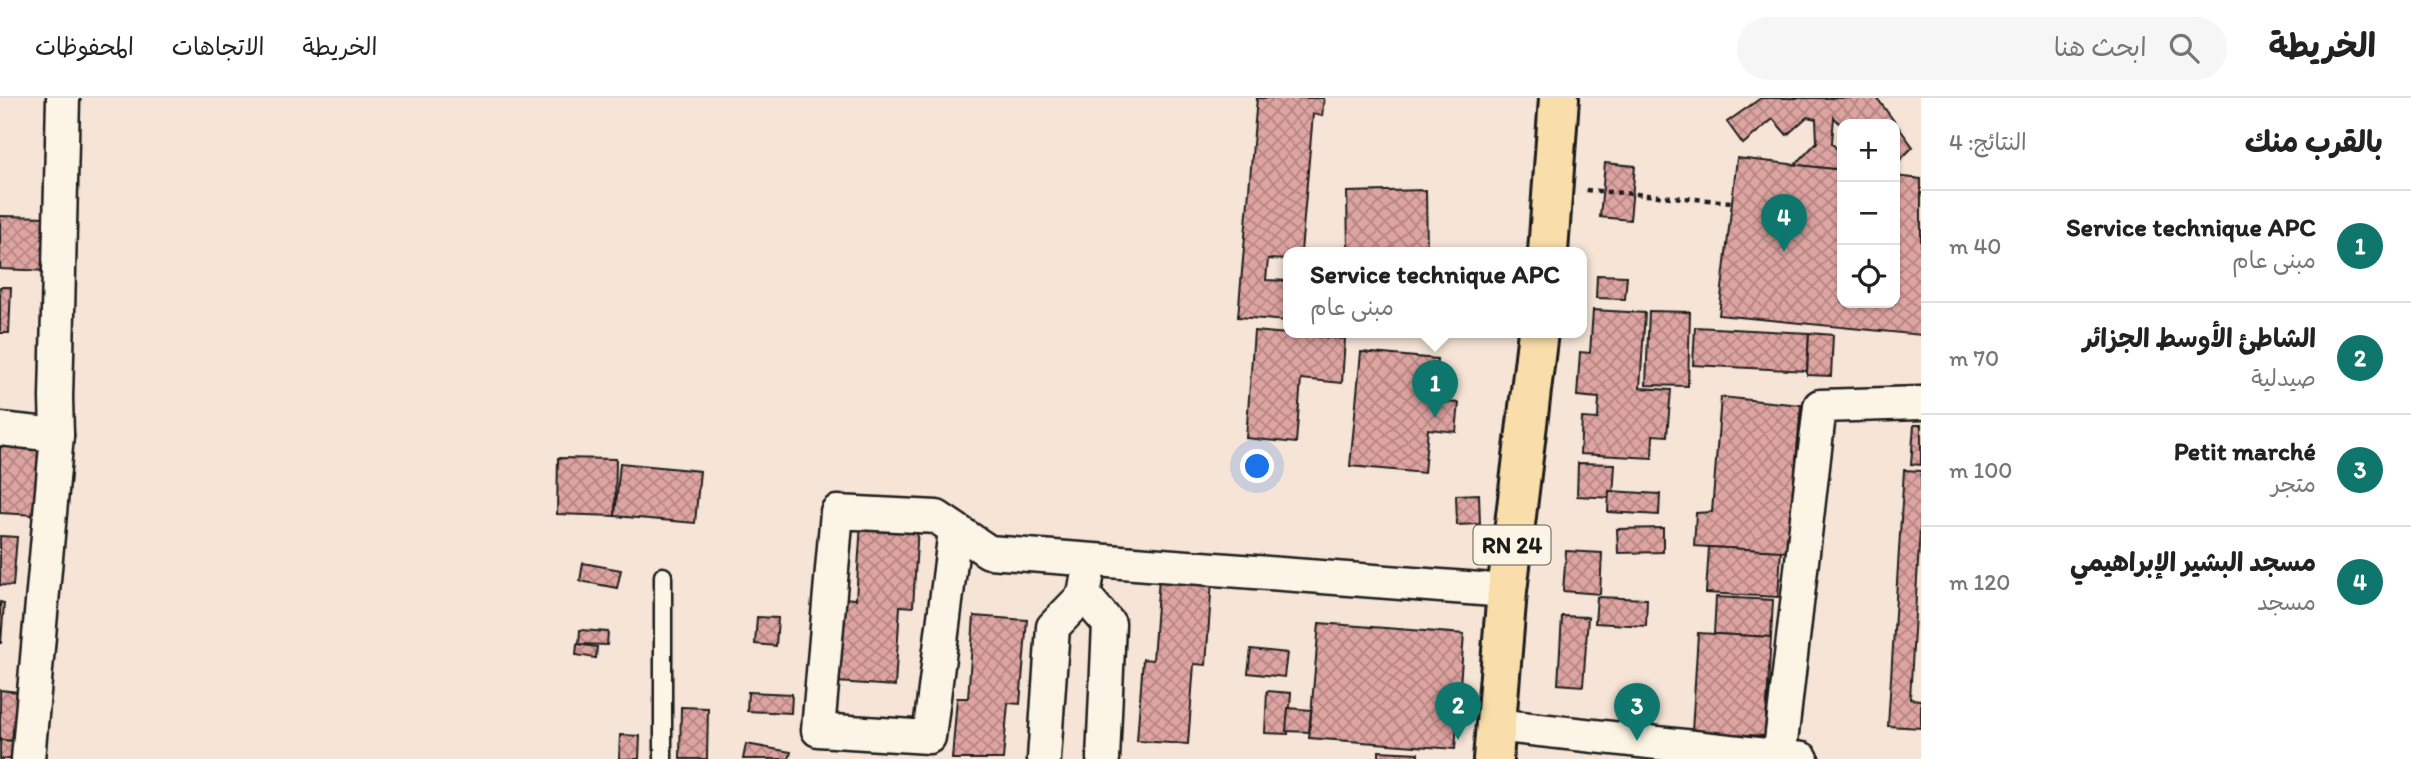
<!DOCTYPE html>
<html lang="ar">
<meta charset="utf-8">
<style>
:root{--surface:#fff;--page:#f6f6f6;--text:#222;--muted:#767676;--line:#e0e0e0;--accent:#0f766e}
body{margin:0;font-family:Itim,"Playpen Sans Arabic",sans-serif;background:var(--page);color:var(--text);direction:rtl}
.controls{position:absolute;right:21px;top:21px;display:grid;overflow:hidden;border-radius:14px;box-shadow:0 2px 5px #0004}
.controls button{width:63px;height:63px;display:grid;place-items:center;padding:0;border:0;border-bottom:2px solid var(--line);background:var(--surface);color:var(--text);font:35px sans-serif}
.you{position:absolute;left:1258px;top:369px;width:24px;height:24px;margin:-18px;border:5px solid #fff;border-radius:50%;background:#1a73e8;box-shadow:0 0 0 10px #1a73e833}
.badge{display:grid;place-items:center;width:46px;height:46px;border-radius:50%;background:var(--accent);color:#fff;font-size:23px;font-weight:700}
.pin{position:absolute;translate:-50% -58px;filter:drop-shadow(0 2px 4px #0008)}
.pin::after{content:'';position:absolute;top:37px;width:24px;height:21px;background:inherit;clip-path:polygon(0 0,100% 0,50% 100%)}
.popup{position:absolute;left:1283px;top:149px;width:304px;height:91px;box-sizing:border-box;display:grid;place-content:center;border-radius:14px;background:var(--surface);filter:drop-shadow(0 2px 5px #0005);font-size:23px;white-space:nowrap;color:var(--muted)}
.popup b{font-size:26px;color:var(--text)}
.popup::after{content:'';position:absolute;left:50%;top:100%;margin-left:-14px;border:14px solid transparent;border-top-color:var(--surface)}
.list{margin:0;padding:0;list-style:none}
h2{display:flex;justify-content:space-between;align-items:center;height:91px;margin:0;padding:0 28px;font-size:30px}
h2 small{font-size:23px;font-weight:400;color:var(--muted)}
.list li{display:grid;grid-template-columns:46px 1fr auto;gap:21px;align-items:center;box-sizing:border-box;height:112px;padding:0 28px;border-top:2px solid var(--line)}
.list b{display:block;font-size:26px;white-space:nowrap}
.list p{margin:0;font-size:23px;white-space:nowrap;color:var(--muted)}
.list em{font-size:23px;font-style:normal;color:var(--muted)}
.icon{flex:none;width:38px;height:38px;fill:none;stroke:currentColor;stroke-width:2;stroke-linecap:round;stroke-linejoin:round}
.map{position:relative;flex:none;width:1921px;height:661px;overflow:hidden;direction:ltr}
header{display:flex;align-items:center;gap:42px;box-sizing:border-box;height:98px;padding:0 35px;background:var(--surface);border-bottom:2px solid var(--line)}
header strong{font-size:33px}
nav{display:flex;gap:38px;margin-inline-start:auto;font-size:24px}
.search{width:490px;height:63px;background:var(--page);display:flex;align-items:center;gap:18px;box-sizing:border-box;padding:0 24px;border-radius:38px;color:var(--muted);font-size:26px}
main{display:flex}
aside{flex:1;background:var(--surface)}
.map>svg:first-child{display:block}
.building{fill:url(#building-cross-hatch);stroke:#1c1c1c;stroke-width:2}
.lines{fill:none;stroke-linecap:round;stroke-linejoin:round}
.service-casing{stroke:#1c1c1c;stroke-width:21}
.minor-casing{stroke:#1c1c1c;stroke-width:37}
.primary-casing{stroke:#1c1c1c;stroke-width:44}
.path{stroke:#1c1c1c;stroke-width:4.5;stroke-dasharray:5 5;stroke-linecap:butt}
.service{stroke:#fcf5e5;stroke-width:16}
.minor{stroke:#fcf5e5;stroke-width:32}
.primary{stroke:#f9deab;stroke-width:38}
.labels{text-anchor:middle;stroke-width:5;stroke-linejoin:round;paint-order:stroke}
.shield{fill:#fcf5e5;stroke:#5f5d58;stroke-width:2}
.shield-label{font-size:23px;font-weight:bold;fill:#1c1c1c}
</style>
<header>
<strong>الخريطة</strong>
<div class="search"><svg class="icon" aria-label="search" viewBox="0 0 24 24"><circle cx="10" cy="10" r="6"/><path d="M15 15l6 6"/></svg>ابحث هنا</div>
<nav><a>الخريطة</a><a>الاتجاهات</a><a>المحفوظات</a></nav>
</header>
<main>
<aside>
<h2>بالقرب منك<small>النتائج: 4</small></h2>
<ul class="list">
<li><span class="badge">1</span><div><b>Service technique APC</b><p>مبنى عام</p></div><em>40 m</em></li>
<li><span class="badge">2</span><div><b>الشاطئ الأوسط الجزائر</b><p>صيدلية</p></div><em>70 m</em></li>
<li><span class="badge">3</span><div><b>Petit marché</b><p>متجر</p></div><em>100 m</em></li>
<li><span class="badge">4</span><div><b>مسجد البشير الإبراهيمي</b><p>مسجد</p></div><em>120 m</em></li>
</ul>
</aside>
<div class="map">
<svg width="1921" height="661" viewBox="0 0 1921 661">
<defs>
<pattern id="building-cross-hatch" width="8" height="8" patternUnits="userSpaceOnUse" patternTransform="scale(1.75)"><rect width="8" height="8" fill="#dea4a1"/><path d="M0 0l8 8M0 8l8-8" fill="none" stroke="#b38582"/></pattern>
</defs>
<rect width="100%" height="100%" fill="#f6e5d7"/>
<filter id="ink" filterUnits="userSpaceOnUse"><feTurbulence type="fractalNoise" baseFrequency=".0143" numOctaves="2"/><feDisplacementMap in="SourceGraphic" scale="14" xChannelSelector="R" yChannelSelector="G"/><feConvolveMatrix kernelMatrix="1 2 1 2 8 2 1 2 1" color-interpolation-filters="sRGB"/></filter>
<g filter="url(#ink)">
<!-- building -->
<g class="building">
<path d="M 1257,0 L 1324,0 L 1322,18 L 1313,16 L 1301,154 L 1288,154 L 1288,162 L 1268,161 L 1266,182 L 1288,183 L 1288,223 L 1238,219 Z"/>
<path d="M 1761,0 L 1877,0 L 1913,49 L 1899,63 L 1895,58 L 1895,26 L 1842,26 L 1842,29 L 1834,19 L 1832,45 L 1842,58 L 1842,72 L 1795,67 L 1817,44 L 1816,21 L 1807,19 L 1787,37 L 1773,21 L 1743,46 L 1727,24 Z"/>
<path d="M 1737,60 L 1842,72 L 1842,205 L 1895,205 L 1895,78 L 1921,81 L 1921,237 L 1719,217 Z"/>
<path d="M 1605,65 L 1635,68 L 1630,122 L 1600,119 Z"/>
<path d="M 1426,92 L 1427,154 L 1348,154 L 1347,94 Z"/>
<path d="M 0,118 L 50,119 L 49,173 L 0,171 Z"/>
<path d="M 1597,177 L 1627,178 L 1625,201 L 1596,200 Z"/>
<path d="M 0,189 L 11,189 L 9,235 L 0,235 Z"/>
<path d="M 1593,212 L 1645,215 L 1640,290 L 1671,292 L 1667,338 L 1653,337 L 1652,360 L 1580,356 L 1582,320 L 1598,321 L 1599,300 L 1577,298 L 1580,254 L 1590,255 Z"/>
<path d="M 1649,213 L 1690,214 L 1688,288 L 1646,287 Z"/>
<path d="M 1695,229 L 1809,235 L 1807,273 L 1693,267 Z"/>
<path d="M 1254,233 L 1345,241 L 1342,285 L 1301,281 L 1296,345 L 1246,340 Z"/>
<path d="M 1809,235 L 1833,237 L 1831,278 L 1807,277 Z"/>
<path d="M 1361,254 L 1437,261 L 1434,303 L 1459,305 L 1456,334 L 1428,331 L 1424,375 L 1350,368 Z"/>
<path d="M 1721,299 L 1801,307 L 1788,454 L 1694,448 L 1696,415 L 1712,414 Z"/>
<path d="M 1914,327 L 1921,327 L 1921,367 L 1911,366 Z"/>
<path d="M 0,340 L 41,344 L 35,417 L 0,415 Z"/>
<path d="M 558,360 L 616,361 L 615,418 L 557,416 Z"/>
<path d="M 620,365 L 700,373 L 695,425 L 615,418 Z"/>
<path d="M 1578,365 L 1615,366 L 1613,400 L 1577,398 Z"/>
<path d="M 1904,372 L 1921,373 L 1921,414 L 1910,601 L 1921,602 L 1921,630 L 1888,628 Z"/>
<path d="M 1609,393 L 1660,396 L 1659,417 L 1608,414 Z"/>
<path d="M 1479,396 L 1480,426 L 1457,427 L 1456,397 Z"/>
<path d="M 861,425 L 918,429 L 913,509 L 900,508 L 895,588 L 837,584 L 842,500 L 856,501 Z"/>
<path d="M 1663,430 L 1663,454 L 1618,455 L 1617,431 Z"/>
<path d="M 0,438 L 17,439 L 13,488 L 0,487 Z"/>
<path d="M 1709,449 L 1781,453 L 1778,499 L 1706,495 Z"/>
<path d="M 1566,453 L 1602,455 L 1600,496 L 1563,493 Z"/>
<path d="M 583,465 L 621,472 L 617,490 L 580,483 Z"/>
<path d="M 1159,479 L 1212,482 L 1206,567 L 1194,566 L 1188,646 L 1137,643 L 1143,561 L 1153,562 Z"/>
<path d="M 1597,499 L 1647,501 L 1646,528 L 1595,525 Z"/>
<path d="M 1716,499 L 1773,502 L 1771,539 L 1714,536 Z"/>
<path d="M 0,504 L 4,505 L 1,545 L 0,545 Z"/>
<path d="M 974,518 L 1027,522 L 1020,606 L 1008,605 L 1003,661 L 952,661 L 957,600 L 968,600 Z"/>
<path d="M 1562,518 L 1588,519 L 1583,588 L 1558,586 Z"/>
<path d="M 757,519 L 778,520 L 776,548 L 755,546 Z"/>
<path d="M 1319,525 L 1464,536 L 1455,651 L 1309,640 Z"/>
<path d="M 580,532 L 608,534 L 607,547 L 579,546 Z"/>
<path d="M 1698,535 L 1771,539 L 1765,638 L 1692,634 Z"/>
<path d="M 577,546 L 597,549 L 596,560 L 576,557 Z"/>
<path d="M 1251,551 L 1287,555 L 1284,579 L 1248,575 Z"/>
<path d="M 0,592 L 18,594 L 14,643 L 0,642 Z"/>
<path d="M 1267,593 L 1291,595 L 1288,636 L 1265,635 Z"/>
<path d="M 748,594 L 792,596 L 791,615 L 747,613 Z"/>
<path d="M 681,609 L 708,610 L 707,661 L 680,661 Z"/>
<path d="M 1288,610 L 1311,612 L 1309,634 L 1286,633 Z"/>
<path d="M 620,637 L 640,638 L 639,661 L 619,661 Z"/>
<path d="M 0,642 L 14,643 L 13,661 L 0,661 Z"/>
<path d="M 746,646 L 791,654 L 789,661 L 743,661 Z"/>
<path d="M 1379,653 L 1418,655 L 1418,661 L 1379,661 Z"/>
</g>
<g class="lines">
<defs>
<path id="service" d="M 663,478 L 663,661"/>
<g id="minor">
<path d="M 0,331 L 57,337"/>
<path d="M 955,432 L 929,639 L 818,632 L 837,414 L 937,419 L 989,454 L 1507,493"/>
<path d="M 1084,497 L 1109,526 L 1103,661"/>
<path d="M 1495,627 L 1802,661"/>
<path d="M 28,661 L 57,337 L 56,300 L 63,0"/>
<path d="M 1044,661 L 1053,529 L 1084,497 L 1090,463"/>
<path d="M 1779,661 L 1820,308 L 1921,305"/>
</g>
<g id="primary">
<path d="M 1548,154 L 1559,0"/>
<path d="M 1493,661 L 1507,493 L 1538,234"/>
</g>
</defs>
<!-- service casing -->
<use href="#service" class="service-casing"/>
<!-- minor casing -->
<use href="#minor" class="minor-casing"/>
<!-- primary casing -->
<use href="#primary" class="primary-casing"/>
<!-- path -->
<path class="path" d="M 1586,92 L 1732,104"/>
<!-- service -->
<use href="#service" class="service"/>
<!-- minor -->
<use href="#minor" class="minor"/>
<!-- primary -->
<use href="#primary" class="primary"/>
</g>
</g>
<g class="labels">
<!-- shield labels -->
<rect class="shield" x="1473.5" y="427.5" width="77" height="39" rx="5"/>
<g class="shield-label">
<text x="1512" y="455">RN 24</text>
</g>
</g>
</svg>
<div class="controls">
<button>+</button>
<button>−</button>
<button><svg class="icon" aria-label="locate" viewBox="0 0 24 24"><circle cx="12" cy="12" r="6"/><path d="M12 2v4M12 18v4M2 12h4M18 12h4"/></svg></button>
</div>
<div class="you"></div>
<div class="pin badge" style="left:1435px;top:320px">1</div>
<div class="popup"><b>Service technique APC</b>مبنى عام</div>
<div class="pin badge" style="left:1458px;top:642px">2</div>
<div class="pin badge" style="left:1637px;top:643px">3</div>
<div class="pin badge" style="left:1784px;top:154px">4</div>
</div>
</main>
